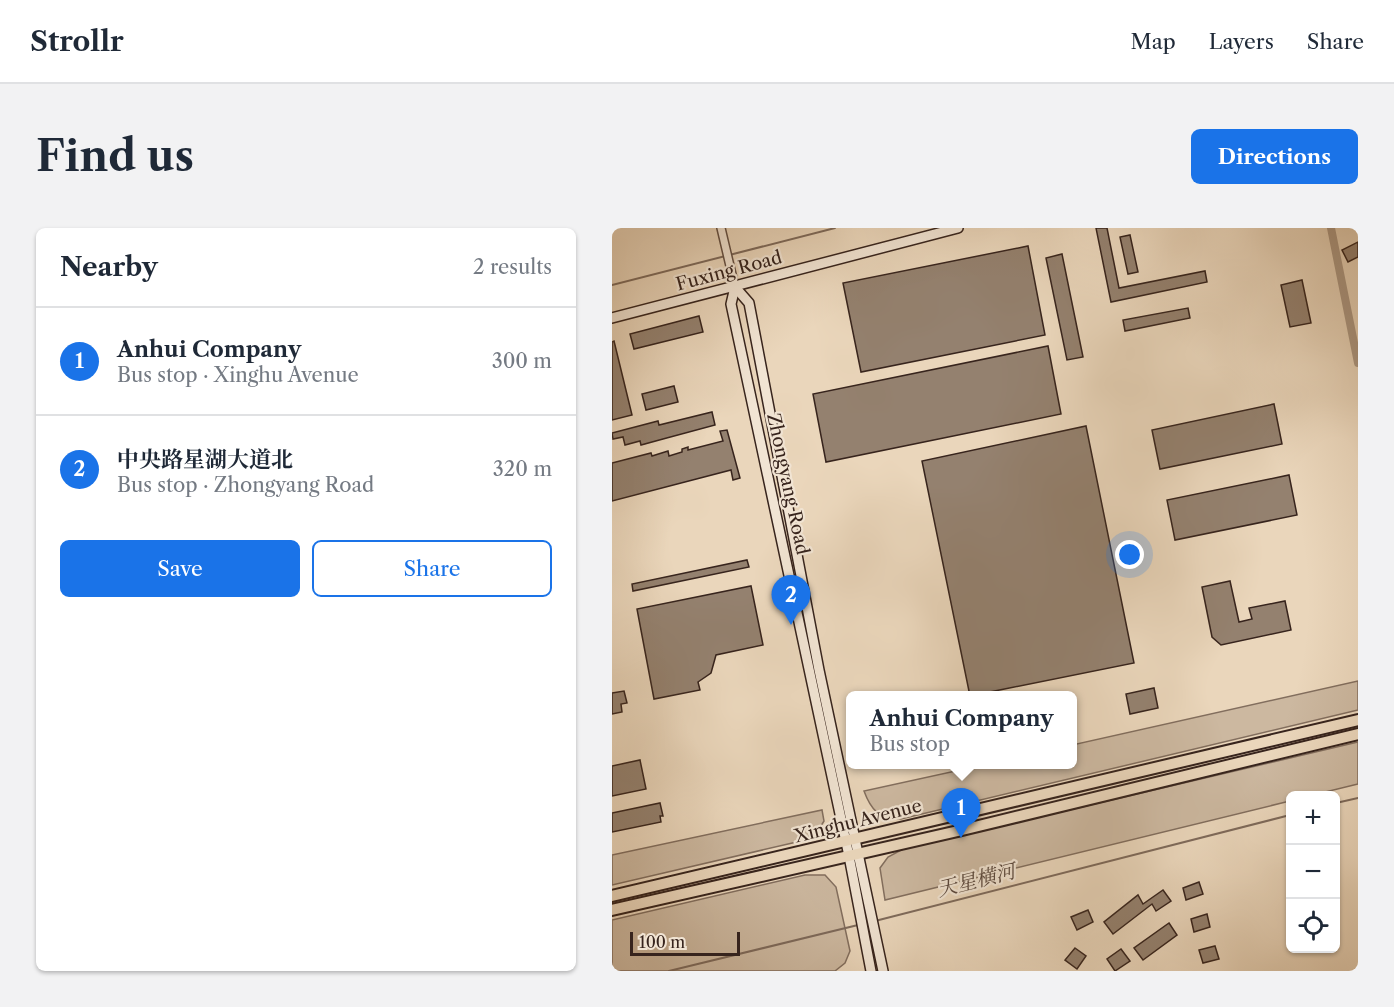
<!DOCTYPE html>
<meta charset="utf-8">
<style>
:root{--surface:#fff;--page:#f2f2f3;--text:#1f2937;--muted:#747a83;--line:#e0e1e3;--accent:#1a73e8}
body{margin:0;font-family:"Libre Caslon Text","Noto Serif SC",serif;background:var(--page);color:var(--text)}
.controls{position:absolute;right:18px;bottom:18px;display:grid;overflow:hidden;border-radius:9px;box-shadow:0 2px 4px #0004}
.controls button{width:54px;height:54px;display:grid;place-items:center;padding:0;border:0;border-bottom:2px solid var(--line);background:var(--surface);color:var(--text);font:30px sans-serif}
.scale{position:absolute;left:18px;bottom:15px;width:110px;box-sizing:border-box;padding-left:6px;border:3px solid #37241d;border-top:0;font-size:16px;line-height:21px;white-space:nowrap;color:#37241d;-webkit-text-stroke:4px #f1e4d3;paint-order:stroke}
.you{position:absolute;left:518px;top:327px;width:21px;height:21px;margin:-15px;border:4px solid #fff;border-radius:50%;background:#1a73e8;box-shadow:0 0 0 9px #1a73e833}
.badge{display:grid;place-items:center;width:39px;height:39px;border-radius:50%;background:var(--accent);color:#fff;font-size:20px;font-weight:700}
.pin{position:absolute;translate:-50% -50px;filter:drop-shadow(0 2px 3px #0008)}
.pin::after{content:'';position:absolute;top:32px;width:21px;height:18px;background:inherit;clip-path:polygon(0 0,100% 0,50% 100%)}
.popup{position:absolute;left:234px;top:463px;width:231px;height:78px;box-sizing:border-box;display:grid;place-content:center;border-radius:9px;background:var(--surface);filter:drop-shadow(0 2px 4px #0005);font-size:20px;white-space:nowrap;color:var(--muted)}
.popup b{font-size:22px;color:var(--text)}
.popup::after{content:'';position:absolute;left:50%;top:100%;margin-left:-12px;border:12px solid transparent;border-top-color:var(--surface)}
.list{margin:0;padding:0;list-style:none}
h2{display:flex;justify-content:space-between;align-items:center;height:78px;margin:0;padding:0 24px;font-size:26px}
h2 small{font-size:20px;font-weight:400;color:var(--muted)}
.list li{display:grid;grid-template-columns:39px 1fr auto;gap:18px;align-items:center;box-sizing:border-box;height:108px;padding:0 24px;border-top:2px solid var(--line)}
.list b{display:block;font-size:22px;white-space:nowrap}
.list p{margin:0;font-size:20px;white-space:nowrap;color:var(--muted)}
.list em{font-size:20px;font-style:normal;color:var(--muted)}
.actions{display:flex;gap:12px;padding:18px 24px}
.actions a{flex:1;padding:14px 0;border:2px solid var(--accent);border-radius:9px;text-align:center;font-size:21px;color:var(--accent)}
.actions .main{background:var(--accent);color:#fff}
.icon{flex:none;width:33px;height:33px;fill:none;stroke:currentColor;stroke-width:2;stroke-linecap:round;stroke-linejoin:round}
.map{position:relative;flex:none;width:746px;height:743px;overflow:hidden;border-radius:9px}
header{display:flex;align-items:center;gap:36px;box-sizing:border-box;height:84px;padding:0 30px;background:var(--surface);border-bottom:2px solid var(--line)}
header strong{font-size:28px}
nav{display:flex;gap:33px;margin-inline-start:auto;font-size:21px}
.intro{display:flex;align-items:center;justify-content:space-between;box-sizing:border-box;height:144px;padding:0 36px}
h1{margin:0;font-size:42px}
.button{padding:15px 27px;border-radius:9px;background:var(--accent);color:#fff;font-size:21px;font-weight:700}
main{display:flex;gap:36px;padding:0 36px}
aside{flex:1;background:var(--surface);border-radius:9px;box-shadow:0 2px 4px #0004}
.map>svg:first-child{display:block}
.green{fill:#ccb8a0;stroke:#826e5e;stroke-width:1.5}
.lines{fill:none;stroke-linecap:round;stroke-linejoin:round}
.stream{stroke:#7e6a5b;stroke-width:2}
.canal{stroke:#ad9985;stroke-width:8}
.building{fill:#94816f;stroke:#37241d;stroke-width:1.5}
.street-casing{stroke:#645044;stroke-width:10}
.secondary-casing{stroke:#37241d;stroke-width:12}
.primary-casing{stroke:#37241d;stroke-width:14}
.street{stroke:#f1e4d3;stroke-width:7}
.secondary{stroke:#f1e4d3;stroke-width:9}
.primary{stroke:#ead6bb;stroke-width:10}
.labels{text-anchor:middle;stroke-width:4.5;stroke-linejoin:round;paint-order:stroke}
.street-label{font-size:18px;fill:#37241d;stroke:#f1e4d3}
.water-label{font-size:20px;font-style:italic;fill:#5a473c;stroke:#f1e4d3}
</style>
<header>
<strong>Strollr</strong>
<nav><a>Map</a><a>Layers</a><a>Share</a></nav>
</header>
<div class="intro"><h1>Find us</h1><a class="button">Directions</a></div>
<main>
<aside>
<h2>Nearby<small>2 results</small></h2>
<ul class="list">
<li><span class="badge">1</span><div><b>Anhui Company</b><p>Bus stop · Xinghu Avenue</p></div><em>300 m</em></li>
<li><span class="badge">2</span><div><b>中央路星湖大道北</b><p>Bus stop · Zhongyang Road</p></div><em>320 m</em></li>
</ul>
<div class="actions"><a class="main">Save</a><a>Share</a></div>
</aside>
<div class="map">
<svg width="746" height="743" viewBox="0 0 746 743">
<rect width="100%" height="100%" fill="#ead6bb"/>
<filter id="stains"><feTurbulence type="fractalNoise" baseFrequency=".00333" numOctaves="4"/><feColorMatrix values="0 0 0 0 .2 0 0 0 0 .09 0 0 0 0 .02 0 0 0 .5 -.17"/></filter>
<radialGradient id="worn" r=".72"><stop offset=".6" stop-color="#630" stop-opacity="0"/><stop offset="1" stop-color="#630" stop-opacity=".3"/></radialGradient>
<!-- green -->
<g class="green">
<path d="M 746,453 L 746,482 L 289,591 C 267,591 259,582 252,563 L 371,537 L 460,536 L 460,517 Z"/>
<path d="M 746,514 L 746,556 L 701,567 L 678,568 L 678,573 L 273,672 L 268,640 L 276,629 L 291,621 Z"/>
<path d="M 210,582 L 212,593 L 206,603 L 189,613 L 0,657 L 0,627 Z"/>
<path d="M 193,647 L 213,647 L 224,659 L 238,723 L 233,735 L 223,743 L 0,743 L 0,692 Z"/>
</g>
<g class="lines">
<!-- stream -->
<g class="stream">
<path d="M 0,57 L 223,0"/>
<path d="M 724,575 L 746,570"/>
<path d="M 263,693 L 678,587"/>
<path d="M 57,743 L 246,697"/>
</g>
<!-- canal -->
<path class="canal" d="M 719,0 L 746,135"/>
</g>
<!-- building -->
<g class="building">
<path d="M 484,0 L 495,0 L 507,60 L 593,43 L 595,54 L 499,74 Z"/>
<path d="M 518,7 L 526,44 L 516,46 L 508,9 Z"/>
<path d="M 746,14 L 746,29 L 736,34 L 730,22 Z"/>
<path d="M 416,18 L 433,107 L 249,144 L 231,55 Z"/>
<path d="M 450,26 L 471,129 L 455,132 L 434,30 Z"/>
<path d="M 690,52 L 699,95 L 678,99 L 669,57 Z"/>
<path d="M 576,80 L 578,90 L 513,103 L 511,92 Z"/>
<path d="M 87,88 L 91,104 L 22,121 L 18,106 Z"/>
<path d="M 2,113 L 20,187 L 0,192 L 0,114 Z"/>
<path d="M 436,118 L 449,186 L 214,234 L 201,166 Z"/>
<path d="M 62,158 L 66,174 L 34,182 L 30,166 Z"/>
<path d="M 662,176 L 670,216 L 548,241 L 540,202 Z"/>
<path d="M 100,184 L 103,197 L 51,211 L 29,217 L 28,213 L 13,217 L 11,209 L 1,211 L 0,205 L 46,193 L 47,197 Z"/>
<path d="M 474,198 L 522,435 L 358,468 L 310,233 Z"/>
<path d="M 115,202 L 128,250 L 121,252 L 119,242 L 0,273 L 0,235 L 39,225 L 40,228 L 56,223 L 57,228 L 70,224 L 70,221 L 76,219 L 76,222 L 111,213 L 108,203 Z"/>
<path d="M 677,247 L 685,287 L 563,312 L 555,272 Z"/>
<path d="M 135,332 L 137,339 L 21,363 L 20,356 Z"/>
<path d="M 618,353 L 627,394 L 640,391 L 637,380 L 673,373 L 679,402 L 609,417 L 600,409 L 590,359 Z"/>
<path d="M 139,358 L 151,417 L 104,427 L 99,445 L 86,454 L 88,462 L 42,471 L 25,381 Z"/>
<path d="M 542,460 L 546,480 L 518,486 L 514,466 Z"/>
<path d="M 12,463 L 15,475 L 9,476 L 10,484 L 0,486 L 0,465 Z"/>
<path d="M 28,532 L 34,561 L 0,568 L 0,538 Z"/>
<path d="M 48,575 L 51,588 L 48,588 L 49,594 L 0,604 L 0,585 Z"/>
<path d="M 587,654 L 591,666 L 574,672 L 571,660 Z"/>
<path d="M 551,662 L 559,673 L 544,683 L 540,676 L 501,706 L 492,694 L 526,667 L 531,676 Z"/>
<path d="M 476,682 L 481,694 L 465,702 L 459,689 Z"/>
<path d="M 595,686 L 598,699 L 582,704 L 579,691 Z"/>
<path d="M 557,695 L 565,707 L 531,732 L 522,720 Z"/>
<path d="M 603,718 L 607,731 L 591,735 L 587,722 Z"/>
<path d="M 463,720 L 474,728 L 465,741 L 453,732 Z"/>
<path d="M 509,721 L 518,733 L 503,743 L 495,731 Z"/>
</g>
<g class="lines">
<defs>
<path id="street" d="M 109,0 L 123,59"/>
<g id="secondary">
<path d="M 123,59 L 137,75 L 207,442 L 271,743"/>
<path d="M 123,59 L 119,76 L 237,628 L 259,743"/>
<path d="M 0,90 L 346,0"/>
</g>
<g id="primary">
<path d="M 0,668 L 746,492"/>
<path d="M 0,682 L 346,603 L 746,506"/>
</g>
</defs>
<!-- street casing -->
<use href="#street" class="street-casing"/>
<!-- secondary casing -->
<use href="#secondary" class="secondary-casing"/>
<!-- primary casing -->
<use href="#primary" class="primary-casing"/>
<!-- street -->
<use href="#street" class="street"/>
<!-- secondary -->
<use href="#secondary" class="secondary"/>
<!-- primary -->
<use href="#primary" class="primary"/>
</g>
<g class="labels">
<!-- street labels -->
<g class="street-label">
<text transform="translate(117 43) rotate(-15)" y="6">Fuxing Road</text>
<text transform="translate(176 256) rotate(78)" y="6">Zhongyang Road</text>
<text transform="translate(246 593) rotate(-14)" y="6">Xinghu Avenue</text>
</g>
<!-- water labels -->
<g class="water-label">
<text transform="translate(364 652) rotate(-14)" y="7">天星横河</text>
</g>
</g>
<rect width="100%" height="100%" filter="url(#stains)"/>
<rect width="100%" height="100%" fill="url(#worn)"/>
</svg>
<div class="controls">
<button>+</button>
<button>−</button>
<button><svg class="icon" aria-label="locate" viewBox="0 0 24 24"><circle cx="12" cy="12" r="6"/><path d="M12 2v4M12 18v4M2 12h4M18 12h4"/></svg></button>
</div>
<div class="scale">100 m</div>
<div class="you"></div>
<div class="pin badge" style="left:349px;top:610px">1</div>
<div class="popup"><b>Anhui Company</b>Bus stop</div>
<div class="pin badge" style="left:179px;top:397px">2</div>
</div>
</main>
